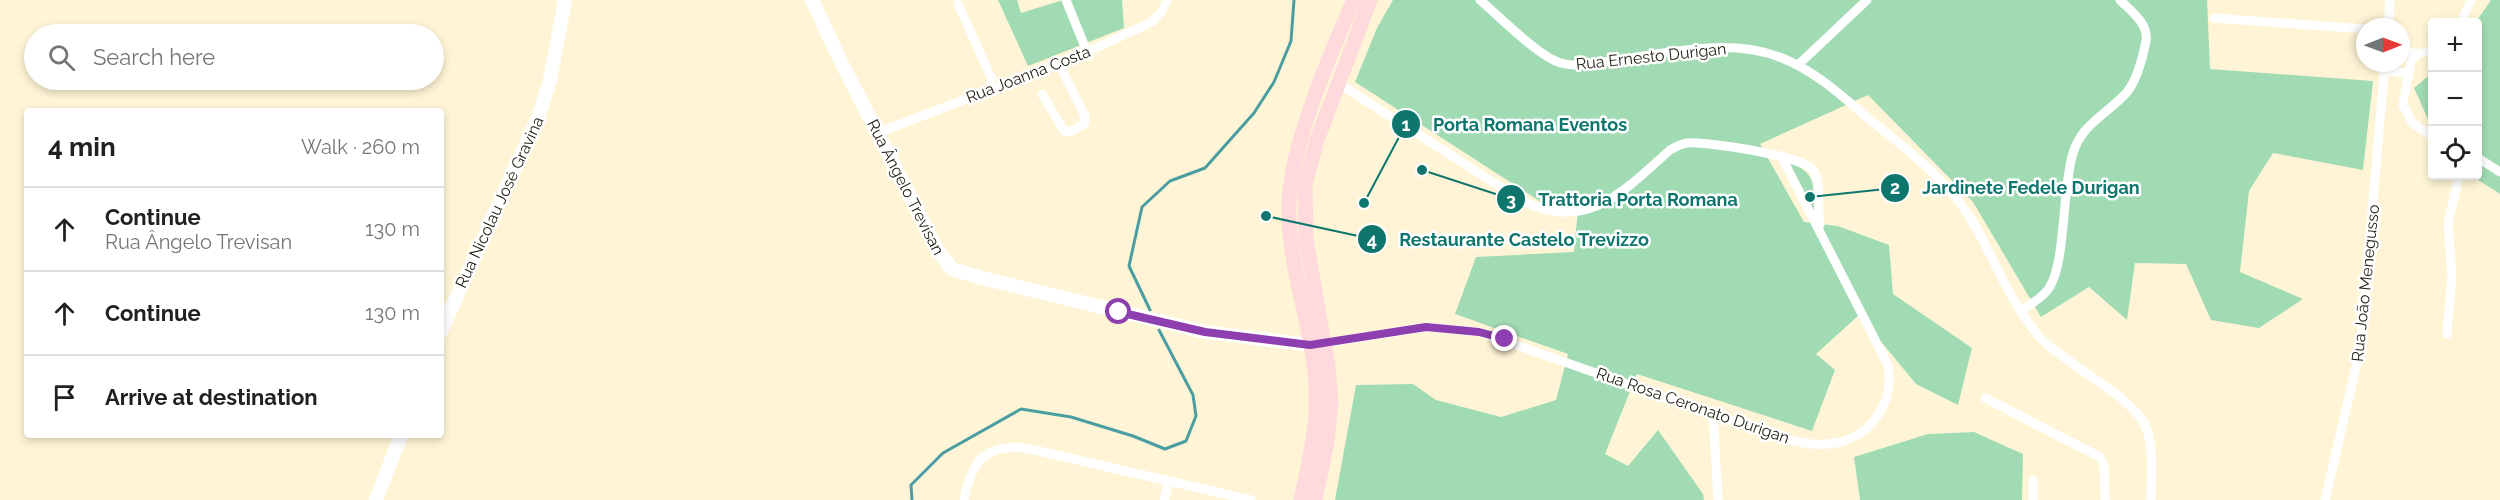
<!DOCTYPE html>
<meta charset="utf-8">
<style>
:root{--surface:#fff;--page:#f6f6f6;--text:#202124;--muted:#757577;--line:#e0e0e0}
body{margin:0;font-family:Raleway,sans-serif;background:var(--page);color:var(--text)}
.controls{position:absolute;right:18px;top:18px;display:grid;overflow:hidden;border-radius:6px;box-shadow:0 3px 9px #0003}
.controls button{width:54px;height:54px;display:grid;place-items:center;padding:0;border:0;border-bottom:2px solid var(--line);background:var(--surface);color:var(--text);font:30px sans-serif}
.compass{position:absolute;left:2356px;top:18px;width:54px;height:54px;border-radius:50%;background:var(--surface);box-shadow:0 3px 9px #0003;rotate:89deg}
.stop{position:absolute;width:18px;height:18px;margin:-14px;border:4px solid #8d3faf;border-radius:50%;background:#fff}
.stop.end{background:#8d3faf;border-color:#fff;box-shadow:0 2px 6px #0008}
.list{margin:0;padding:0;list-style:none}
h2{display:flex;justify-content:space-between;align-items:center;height:78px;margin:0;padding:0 24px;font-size:26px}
h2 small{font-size:20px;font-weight:400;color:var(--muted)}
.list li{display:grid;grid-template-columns:39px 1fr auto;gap:18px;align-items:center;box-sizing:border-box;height:84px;padding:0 24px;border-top:2px solid var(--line)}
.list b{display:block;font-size:22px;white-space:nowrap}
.list p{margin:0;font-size:20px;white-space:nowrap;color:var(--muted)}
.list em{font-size:20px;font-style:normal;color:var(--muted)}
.icon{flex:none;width:33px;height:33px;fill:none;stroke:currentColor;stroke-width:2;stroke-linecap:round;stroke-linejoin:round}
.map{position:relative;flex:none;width:2500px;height:500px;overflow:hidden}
.search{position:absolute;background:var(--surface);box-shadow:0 3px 9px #0003;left:24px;top:24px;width:420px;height:66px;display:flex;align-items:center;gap:15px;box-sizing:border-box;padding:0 21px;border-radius:33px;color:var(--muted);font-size:22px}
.panel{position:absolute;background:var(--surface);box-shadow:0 3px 9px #0003;left:24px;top:108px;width:420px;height:330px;border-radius:6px}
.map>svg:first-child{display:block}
.green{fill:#a1dbb4}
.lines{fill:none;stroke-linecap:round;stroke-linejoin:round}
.stream{stroke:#4a9ea2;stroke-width:3}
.street{stroke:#fff;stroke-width:9}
.secondary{stroke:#fff;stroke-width:14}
.primary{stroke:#ffdadc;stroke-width:15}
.route{stroke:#8d3faf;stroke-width:8}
.labels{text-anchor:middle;stroke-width:5;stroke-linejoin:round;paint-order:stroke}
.street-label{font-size:16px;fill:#282419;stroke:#fff}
.leader{fill:none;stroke:#0f766e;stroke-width:2}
.callout-dot{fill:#0f766e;stroke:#fff;stroke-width:2}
.mark-label{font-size:18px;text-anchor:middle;font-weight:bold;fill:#fff}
.callout-label{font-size:18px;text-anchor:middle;font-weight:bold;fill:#0f766e;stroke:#fff;stroke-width:5;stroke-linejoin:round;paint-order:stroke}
</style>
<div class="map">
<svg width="2500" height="500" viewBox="0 0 2500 500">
<rect width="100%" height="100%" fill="#fff5d6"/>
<!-- green -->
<g class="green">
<path d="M 998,0 L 1017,0 L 1021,13 L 1063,0 L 1122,0 L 1124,28 L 1028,66 Z"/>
<path d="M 1393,0 L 2207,0 L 2210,69 L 2373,81 L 2363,170 L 2273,153 L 2249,191 L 2240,272 L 2303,299 L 2259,328 L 2211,320 L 2186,264 L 2135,263 L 2127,320 L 2089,287 L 2041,317 L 1973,202 L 1868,95 L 1760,144 L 1804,222 L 1838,226 L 1889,245 L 1893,294 L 1972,348 L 1958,405 L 1916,384 L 1859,315 L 1816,354 L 1835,370 L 1812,431 L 1637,374 L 1605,454 L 1628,466 L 1658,430 L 1703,494 L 1704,500 L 1335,500 L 1356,385 L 1413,384 L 1436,400 L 1501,417 L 1556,400 L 1568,354 L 1455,314 L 1476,257 L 1574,252 L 1578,209 L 1541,202 L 1355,82 L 1377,28 Z"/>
<path d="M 2491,0 L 2500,0 L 2500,194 L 2472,176 L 2478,176 L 2476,22 Z"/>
<path d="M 2432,73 L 2432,128 L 2414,88 Z"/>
<path d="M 1789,162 C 1817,174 1813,183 1814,211 Z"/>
<path d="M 1974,432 L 2023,454 L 2022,500 L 1860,500 L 1854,457 L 1928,434 Z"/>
</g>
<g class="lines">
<!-- stream -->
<g class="stream">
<path d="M 1150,310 L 1129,266 L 1142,207 L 1170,181 L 1205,168 L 1254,113 L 1274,82 L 1291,41 L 1294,0"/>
<path d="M 912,500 L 911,485 L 943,453 L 1021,409 L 1071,417 L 1133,436 L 1165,449 L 1186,441 L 1196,416 L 1193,395 L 1159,330"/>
</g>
<!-- street -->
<g class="street">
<path d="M 1066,0 L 1087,52"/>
<path d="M 1480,0 C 1499,16 1539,57 1561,63 C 1578,68 1598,63 1616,60 C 1669,53 1730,37 1782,58 C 1815,71 1842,96 1869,119 C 1905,148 1944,177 1969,216 C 1993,254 2008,299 2036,333 C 2063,365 2136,396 2147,430 C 2154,451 2151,478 2151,500"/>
<path d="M 958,4 L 991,77 L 991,89"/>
<path d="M 2214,18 L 2365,29"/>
<path d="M 2461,22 L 2471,0"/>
<path d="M 2388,27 L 2390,0"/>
<path d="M 2432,50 L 2417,54 L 2411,61 L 2403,104 L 2412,123 L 2432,136"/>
<path d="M 2401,51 L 2417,54"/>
<path d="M 1798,65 L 1867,0"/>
<path d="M 2384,71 L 2407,73"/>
<path d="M 1338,83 L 1521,200 C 1586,234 1624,191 1670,150 C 1675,147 1680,144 1687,143 C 1706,141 1803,156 1813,170 C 1822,184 1817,209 1820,225"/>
<path d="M 1042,94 L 1064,131 L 1071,132 L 1085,123 L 1085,116 L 1059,64"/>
<path d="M 878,133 L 1087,52 L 1152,22 L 1162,11 L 1167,0"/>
<path d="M 2478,158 L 2500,172"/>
<path d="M 2021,311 C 2030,304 2043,298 2049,288 C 2066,263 2062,187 2073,153 C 2082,123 2108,114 2127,92 C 2137,80 2143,56 2146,41 C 2149,24 2131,11 2120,0"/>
<path d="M 2447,334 L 2452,276 L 2448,223 L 2459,176"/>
<path d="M 1325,343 L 1426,327 L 1479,332 L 1772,435 C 1790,440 1809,446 1828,444 C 1869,441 1895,404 1888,365 L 1781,156"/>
<path d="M 1985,398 L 2100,457 L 2104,465 L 2105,500"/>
<path d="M 1713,413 L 1718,500"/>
<path d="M 964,500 C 972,459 987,442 1030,449 L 1251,500"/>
<path d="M 1164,500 L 1169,481"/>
<path d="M 2033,500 L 2033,480"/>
<path d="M 2325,500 L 2360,350 L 2385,63"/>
</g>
<!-- secondary -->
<g class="secondary">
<path d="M 812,0 L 841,62 L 938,251 L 952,269 L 978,277 L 1205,332 L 1310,345 L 1321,343"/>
<path d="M 441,331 L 538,118 L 550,80 L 565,0"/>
<path d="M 376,500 L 401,435"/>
</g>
<!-- primary -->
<g class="primary">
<path d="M 1301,500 C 1309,463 1318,426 1316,388 C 1313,325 1287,266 1289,203 C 1291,145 1330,54 1354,0"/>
<path d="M 1315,500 L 1327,442 L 1331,402 L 1328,366 L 1306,240 L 1305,185 L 1317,140 L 1370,0"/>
</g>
</g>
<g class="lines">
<!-- route -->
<path class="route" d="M 1119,312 L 1205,332 L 1310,345 L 1426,327 L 1479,332 L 1505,339"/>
</g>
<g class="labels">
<!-- street labels -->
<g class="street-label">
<text transform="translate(1651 56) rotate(-6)" y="6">Rua Ernesto Durigan</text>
<text transform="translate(1028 74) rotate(-21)" y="6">Rua Joanna Costa</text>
<text transform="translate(906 187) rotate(63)" y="6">Rua Ângelo Trevisan</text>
<text transform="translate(499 202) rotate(-65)" y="6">Rua Nicolau José Gravina</text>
<text transform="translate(2365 283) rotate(-84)" y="6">Rua João Menegusso</text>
<text transform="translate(1693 405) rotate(19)" y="6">Rua Rosa Ceronato Durigan</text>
</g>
</g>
<!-- callouts -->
<path class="leader" d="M1364 203L1406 124M1810 197L1895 188M1422 170L1511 199M1266 216L1372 239"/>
<g class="callout-dot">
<circle cx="1364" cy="203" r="6"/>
<circle cx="1810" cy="197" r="6"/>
<circle cx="1422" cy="170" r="6"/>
<circle cx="1266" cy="216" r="6"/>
<circle cx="1406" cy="124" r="15"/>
<circle cx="1895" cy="188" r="15"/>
<circle cx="1511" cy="199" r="15"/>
<circle cx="1372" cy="239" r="15"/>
</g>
<g class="mark-label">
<text x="1406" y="131">1</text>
<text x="1895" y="194">2</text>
<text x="1511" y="206">3</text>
<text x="1372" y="246">4</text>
</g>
<g class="callout-label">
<text x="1530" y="131">Porta Romana Eventos</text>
<text x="2031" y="194">Jardinete Fedele Durigan</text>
<text x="1638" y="206">Trattoria Porta Romana</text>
<text x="1524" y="246">Restaurante Castelo Trevizzo</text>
</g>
</svg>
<div class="controls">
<button>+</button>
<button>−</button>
<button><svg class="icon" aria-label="locate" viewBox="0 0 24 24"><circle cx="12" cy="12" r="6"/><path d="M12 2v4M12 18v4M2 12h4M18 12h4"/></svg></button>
</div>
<svg class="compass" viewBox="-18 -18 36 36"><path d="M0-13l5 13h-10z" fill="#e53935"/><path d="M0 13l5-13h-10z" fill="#757577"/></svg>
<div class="stop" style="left:1119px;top:312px"></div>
<div class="stop end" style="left:1505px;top:339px"></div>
<div class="search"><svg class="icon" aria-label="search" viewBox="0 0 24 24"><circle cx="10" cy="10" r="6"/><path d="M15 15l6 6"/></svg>Search here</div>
<section class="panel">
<h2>4 min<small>Walk · 260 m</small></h2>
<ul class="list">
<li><svg class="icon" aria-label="ahead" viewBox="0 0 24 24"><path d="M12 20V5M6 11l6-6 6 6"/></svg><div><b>Continue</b><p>Rua Ângelo Trevisan</p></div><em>130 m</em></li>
<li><svg class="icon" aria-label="ahead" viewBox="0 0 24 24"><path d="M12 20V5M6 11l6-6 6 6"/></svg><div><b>Continue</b></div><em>130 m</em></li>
<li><svg class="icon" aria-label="arrive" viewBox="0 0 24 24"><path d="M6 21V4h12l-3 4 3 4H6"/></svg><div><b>Arrive at destination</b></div></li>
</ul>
</section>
</div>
